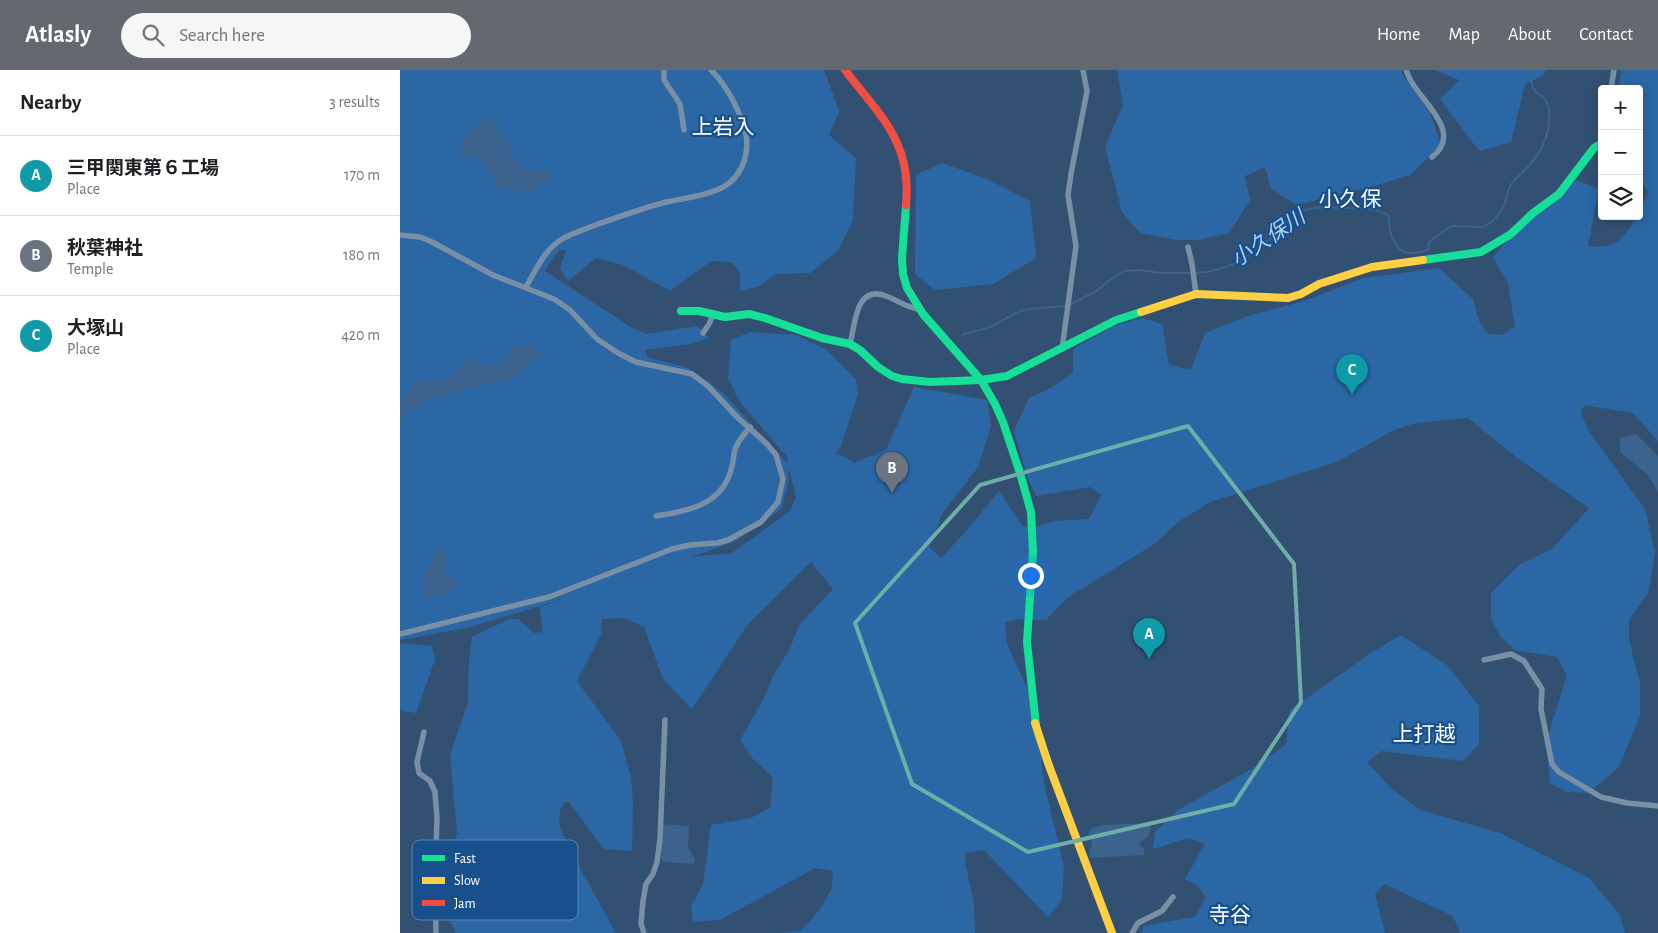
<!DOCTYPE html>
<meta charset="utf-8">
<style>
:root{--surface:#fff;--page:#f6f6f6;--text:#202124;--muted:#757577;--line:#e0e0e0;--accent:#646970}
body{margin:0;font-family:"Alegreya Sans","Noto Sans JP",sans-serif;background:var(--page);color:var(--text)}
.controls{position:absolute;right:15px;top:15px;display:grid;overflow:hidden;border-radius:5px;box-shadow:0 2px 12px #0003}
.controls button{width:45px;height:45px;display:grid;place-items:center;padding:0;border:0;border-bottom:1px solid var(--line);background:var(--surface);color:var(--text);font:25px sans-serif}
.you{position:absolute;left:630px;top:505px;width:18px;height:18px;margin:-12px;border:4px solid #fff;border-radius:50%;background:#1a73e8;box-shadow:0 0 0 8px #1a73e833}
.badge{display:grid;place-items:center;width:32px;height:32px;border-radius:50%;background:var(--accent);color:#fff;font-size:16px;font-weight:700}
.pin{position:absolute;translate:-50% -41px;filter:drop-shadow(0 1px 2px #0008)}
.pin::after{content:'';position:absolute;top:26px;width:18px;height:15px;background:inherit;clip-path:polygon(0 0,100% 0,50% 100%)}
.list{margin:0;padding:0;list-style:none}
h2{display:flex;justify-content:space-between;align-items:center;height:65px;margin:0;padding:0 20px;font-size:21px}
h2 small{font-size:16px;font-weight:400;color:var(--muted)}
.list li{display:grid;grid-template-columns:32px 1fr auto;gap:15px;align-items:center;box-sizing:border-box;height:80px;padding:0 20px;border-top:1px solid var(--line)}
.list b{display:block;font-size:19px;white-space:nowrap}
.list p{margin:0;font-size:16px;white-space:nowrap;color:var(--muted)}
.list em{font-size:16px;font-style:normal;color:var(--muted)}
.icon{flex:none;width:28px;height:28px;fill:none;stroke:currentColor;stroke-width:2;stroke-linecap:round;stroke-linejoin:round}
.map{position:relative;flex:none;width:1258px;height:863px;overflow:hidden}
header{display:flex;align-items:center;gap:30px;box-sizing:border-box;height:70px;padding:0 25px;background:var(--accent);color:#fff}
header strong{font-size:24px}
nav{display:flex;gap:28px;margin-inline-start:auto;font-size:18px}
.search{width:350px;height:45px;background:var(--page);display:flex;align-items:center;gap:12px;box-sizing:border-box;padding:0 18px;border-radius:28px;color:var(--muted);font-size:19px}
main{display:flex}
aside{flex:1;background:var(--surface)}
.map>svg:first-child{display:block}
.green{fill:#2b67a4;fill-rule:evenodd}
.water{fill:#3b638e}
.lines{fill:none;stroke-linecap:round;stroke-linejoin:round}
.stream{stroke:#3b638e;stroke-width:2}
.street{stroke:#798fa6;stroke-width:5.5}
.fast{stroke:#16e098;stroke-width:8}
.slow{stroke:#ffcf43;stroke-width:8}
.jam{stroke:#f24e42;stroke-width:8}
.marked{fill:none;stroke:#6fada8;stroke-width:4;stroke-linejoin:round}
.labels{text-anchor:middle;stroke-width:4.5;stroke-linejoin:round;paint-order:stroke}
.neighbourhood-label{font-size:21px;fill:#fff;stroke:#17508d}
.water-label{font-size:21px;font-style:italic;fill:#aed2f6;stroke:#17508d}
.key{fill:#17508d;stroke:#5d84af;stroke-width:1}
.key-label{font-size:14px;fill:#fff}
</style>
<header>
<strong>Atlasly</strong>
<div class="search"><svg class="icon" aria-label="search" viewBox="0 0 24 24"><circle cx="10" cy="10" r="6"/><path d="M15 15l6 6"/></svg>Search here</div>
<nav><a>Home</a><a>Map</a><a>About</a><a>Contact</a></nav>
</header>
<main>
<aside>
<h2>Nearby<small>3 results</small></h2>
<ul class="list">
<li><span class="badge" style="background:#0f9aa8">A</span><div><b>三甲関東第６工場</b><p>Place</p></div><em>170 m</em></li>
<li><span class="badge" style="background:#6b7280">B</span><div><b>秋葉神社</b><p>Temple</p></div><em>180 m</em></li>
<li><span class="badge" style="background:#0f9aa8">C</span><div><b>大塚山</b><p>Place</p></div><em>420 m</em></li>
</ul>
</aside>
<div class="map">
<svg width="1258" height="863" viewBox="0 0 1258 863">
<rect width="100%" height="100%" fill="#325172"/>
<!-- green -->
<g class="green">
<path d="M 0,0 L 424,0 L 439,41 L 429,65 L 456,88 L 453,150 L 438,181 L 410,203 L 375,204 L 360,216 L 340,221 L 340,202 L 331,192 L 311,191 L 270,221 L 223,195 L 196,188 L 168,211 L 160,199 L 166,180 L 159,180 L 145,201 L 232,258 L 247,264 L 297,256 L 309,268 L 290,274 L 245,280 L 247,287 L 288,298 L 322,322 L 388,394 L 387,387 L 340,332 L 328,308 L 331,270 L 350,262 L 396,265 L 427,280 L 456,309 L 458,324 L 441,376 L 435,384 L 446,387 L 454,393 L 486,380 L 514,317 L 587,330 L 591,356 L 578,397 L 542,444 L 529,477 L 541,488 L 568,459 L 599,421 L 623,457 L 639,456 L 654,451 L 689,449 L 702,425 L 690,417 L 636,426 L 627,406 L 614,361 L 629,328 L 651,318 L 673,303 L 673,279 L 714,256 L 742,248 L 762,254 L 769,295 L 791,300 L 805,263 L 848,246 L 904,231 L 964,208 L 1039,198 L 1073,229 L 1079,251 L 1088,264 L 1103,265 L 1115,256 L 1108,213 L 1093,187 L 1129,147 L 1176,110 L 1199,119 L 1188,176 C 1218,180 1222,168 1237,146 L 1239,146 L 1239,143 L 1248,122 L 1239,107 L 1239,19 L 1218,19 L 1221,0 L 1258,0 L 1258,371 L 1233,343 L 1184,335 L 1181,343 L 1188,360 L 1245,439 L 1255,483 L 1248,523 L 1229,550 L 1229,570 L 1240,614 L 1240,646 L 1219,697 L 1188,723 L 1167,722 L 1150,713 L 1146,672 L 1167,605 L 1157,587 L 1115,580 L 1101,567 L 1091,549 L 1091,523 L 1120,494 L 1152,479 L 1189,438 L 1116,387 L 1068,348 L 1016,353 L 994,360 L 937,392 L 810,432 L 778,452 L 756,473 L 667,528 L 646,550 L 619,549 L 605,552 L 607,574 L 636,638 L 644,713 L 664,797 L 662,829 L 648,847 L 584,780 L 565,783 L 566,796 L 574,835 L 575,863 L 379,863 L 401,861 L 421,838 L 432,818 L 433,801 L 415,798 L 320,850 L 293,852 L 291,836 L 303,815 L 311,755 L 351,748 L 370,738 L 373,708 L 352,688 L 340,670 L 364,628 L 374,604 L 389,580 L 400,554 L 433,519 L 411,492 L 348,554 L 292,639 L 263,609 L 244,557 L 225,548 L 202,549 L 201,564 L 177,611 L 221,671 L 231,708 L 233,733 L 232,781 L 204,779 L 169,732 L 164,732 L 160,740 L 159,754 L 172,784 L 216,863 L 56,863 L 44,839 L 57,762 L 50,685 L 68,632 L 69,589 L 72,567 L 109,549 L 118,549 L 134,563 L 143,562 L 140,537 L 166,528 L 71,557 L 0,570 ZM 389,398 L 396,427 L 390,441 L 332,483 L 291,487 L 334,472 L 381,439 L 387,419 Z"/>
<path d="M 717,0 L 1002,0 L 1002,4 L 1030,43 L 1041,75 L 1010,105 L 967,118 L 897,135 L 871,119 L 865,97 L 845,106 L 850,130 L 829,163 L 798,170 L 777,170 L 740,163 L 722,142 L 705,77 L 723,35 Z"/>
<path d="M 1035,0 L 1146,0 L 1142,6 L 1125,14 L 1111,72 L 1079,81 L 1040,29 L 1059,10 Z"/>
<path d="M 542,93 L 585,108 L 630,131 L 636,188 L 593,214 L 535,220 L 515,204 L 516,105 Z"/>
<path d="M 1001,565 L 1047,595 L 1079,636 L 1079,674 L 1063,691 L 982,681 L 967,692 L 991,718 L 1020,740 L 1100,763 L 1189,808 L 1220,845 L 1225,863 L 1060,863 L 1053,846 L 984,814 L 975,824 L 985,863 L 742,863 L 743,856 L 795,847 L 806,827 L 797,815 L 785,809 L 805,774 L 789,768 L 753,779 L 755,762 L 778,740 L 853,698 L 886,674 L 890,640 L 969,584 Z"/>
<path d="M 0,573 L 32,576 L 35,589 L 16,643 L 0,640 Z"/>
</g>
<!-- water -->
<g class="water">
<path d="M 97,48 L 99,65 C 108,72 108,74 112,84 C 119,100 135,100 150,102 L 150,105 L 147,111 L 126,125 L 117,119 L 101,118 L 97,116 L 85,95 L 76,87 L 63,87 C 55,64 78,51 97,48 Z"/>
<path d="M 114,275 L 135,278 L 144,290 L 131,290 L 121,303 L 105,311 L 84,315 L 26,331 L 8,342 L 0,352 C 0,329 2,326 18,311 C 49,313 47,310 67,289 L 83,296 L 105,293 Z"/>
<path d="M 1236,364 L 1258,386 L 1258,422 L 1247,404 L 1220,382 L 1220,368 Z"/>
<path d="M 38,480 L 45,481 L 45,499 L 48,507 L 57,511 C 55,523 42,525 31,528 L 31,525 L 25,527 C 17,514 30,492 38,480 Z"/>
<path d="M 752,753 L 748,767 L 740,772 L 741,776 L 744,778 L 744,785 L 689,788 L 692,771 L 688,764 L 692,758 L 702,755 Z"/>
<path d="M 262,754 L 289,756 L 288,777 L 295,788 L 294,794 L 263,792 L 261,787 Z"/>
</g>
<g class="lines">
<!-- stream -->
<g class="stream">
<path d="M 796,203 C 832,201 854,184 879,161 C 887,154 894,146 903,141 C 917,135 934,138 949,138 C 962,138 978,138 989,146 C 988,159 993,181 1009,183 C 1014,183 1021,182 1026,181 L 1028,179 L 1029,172 L 1051,156 L 1083,157 C 1091,154 1101,143 1104,135 C 1107,128 1107,120 1112,113 C 1116,108 1121,104 1126,99 C 1137,88 1149,68 1149,51 C 1150,44 1149,35 1145,29 C 1142,26 1139,24 1136,22 C 1130,16 1131,6 1135,0"/>
<path d="M 671,234 L 695,222 L 714,207 L 724,201 L 740,200 L 761,203 L 791,203"/>
<path d="M 562,265 L 590,257 L 620,241 L 629,239 L 666,236"/>
</g>
<!-- street -->
<g class="street">
<path d="M 264,0 L 264,10 L 280,34 L 284,60"/>
<path d="M 1006,0 C 1008,4 1009,8 1011,11 C 1024,34 1063,63 1032,87"/>
<path d="M 1211,19 L 1214,0"/>
<path d="M 0,165 L 20,167 L 32,172 L 93,205 L 154,229 L 170,240 L 197,269 L 218,283 L 236,292 L 292,304 L 308,316 L 338,348 L 367,374 L 376,385 L 383,409 L 378,432 L 361,452 L 328,470 L 317,473 L 290,475 L 272,479 L 149,527 L 0,564"/>
<path d="M 788,177 L 792,194 L 796,224"/>
<path d="M 126,217 C 136,200 144,180 162,169 C 170,164 181,161 190,157 C 215,148 240,139 266,132 C 285,128 313,125 328,114 C 345,101 350,79 345,59 C 338,38 327,16 311,0"/>
<path d="M 303,263 L 309,254 L 313,245"/>
<path d="M 450,274 C 455,256 455,214 486,226 C 497,230 507,238 519,239"/>
<path d="M 662,279 L 676,176 L 668,125 L 671,104 L 687,21 L 683,0"/>
<path d="M 256,446 C 290,441 324,434 332,396 C 334,390 333,385 335,380 C 337,371 345,364 350,357"/>
<path d="M 1084,590 L 1111,584 L 1124,591 L 1142,619 L 1141,639 L 1152,694 L 1159,702 L 1201,727 L 1227,733 L 1258,736"/>
<path d="M 24,662 L 17,692 L 19,703 L 30,711 L 35,722 L 37,748 L 35,809 L 36,863"/>
<path d="M 244,863 L 241,854 L 243,831 L 246,814 L 253,804 L 257,792 L 260,769 L 265,650"/>
<path d="M 732,863 L 738,853 L 762,841 L 773,827"/>
</g>
<!-- fast -->
<g class="fast">
<path d="M 506,135 L 502,189 L 503,204 L 507,218 L 523,244 L 581,310 L 595,334 L 603,352 L 620,403 L 631,442 L 633,482 L 627,572 L 636,655"/>
<path d="M 1023,190 L 1081,182 L 1111,164 L 1133,143 L 1159,124 L 1194,78 L 1202,73"/>
<path d="M 281,241 L 299,241 L 325,247 L 349,244 L 365,248 L 422,268 L 450,274 L 460,280 L 478,297 L 492,306 L 502,309 L 530,312 L 581,310 L 607,306 L 716,250 L 741,242"/>
</g>
<!-- slow -->
<g class="slow">
<path d="M 741,242 L 796,224 L 888,228 L 901,224 L 919,214 L 972,197 L 1023,190"/>
<path d="M 635,653 L 648,693 L 712,863"/>
</g>
<!-- jam -->
<path class="jam" d="M 445,0 C 481,47 512,72 506,135"/>
</g>
<!-- marked area -->
<path class="marked" d="M 788,356 L 894,494 L 901,632 L 834,734 L 628,782 L 512,714 L 455,553 L 580,415 Z"/>
<g class="labels">
<!-- neighbourhood labels -->
<g class="neighbourhood-label">
<text x="323" y="64">上岩入</text>
<text x="950" y="136">小久保</text>
<text x="1024" y="671">上打越</text>
<text x="830" y="852">寺谷</text>
</g>
<!-- water labels -->
<g class="water-label">
<text transform="translate(868 168) rotate(-34)" y="7">小久保川</text>
</g>
</g>
<!-- legend -->
<rect x="12" y="770" width="166" height="80" rx="8" class="key"/>
<rect x="22" y="785" width="23" height="6" fill="#16e098"/>
<rect x="22" y="807" width="23" height="7" fill="#ffcf43"/>
<rect x="22" y="830" width="23" height="6" fill="#f24e42"/>
<g class="key-label">
<text x="54" y="793">Fast</text>
<text x="54" y="815">Slow</text>
<text x="54" y="838">Jam</text>
</g>
</svg>
<div class="controls">
<button>+</button>
<button>−</button>
<button><svg class="icon" aria-label="layers" viewBox="0 0 24 24"><path d="M12 4l9 5-9 5-9-5zM3 14l9 5 9-5"/></svg></button>
</div>
<div class="you"></div>
<div class="pin badge" style="left:749px;top:589px;background:#0f9aa8">A</div>
<div class="pin badge" style="left:492px;top:423px;background:#6b7280">B</div>
<div class="pin badge" style="left:952px;top:325px;background:#0f9aa8">C</div>
</div>
</main>
